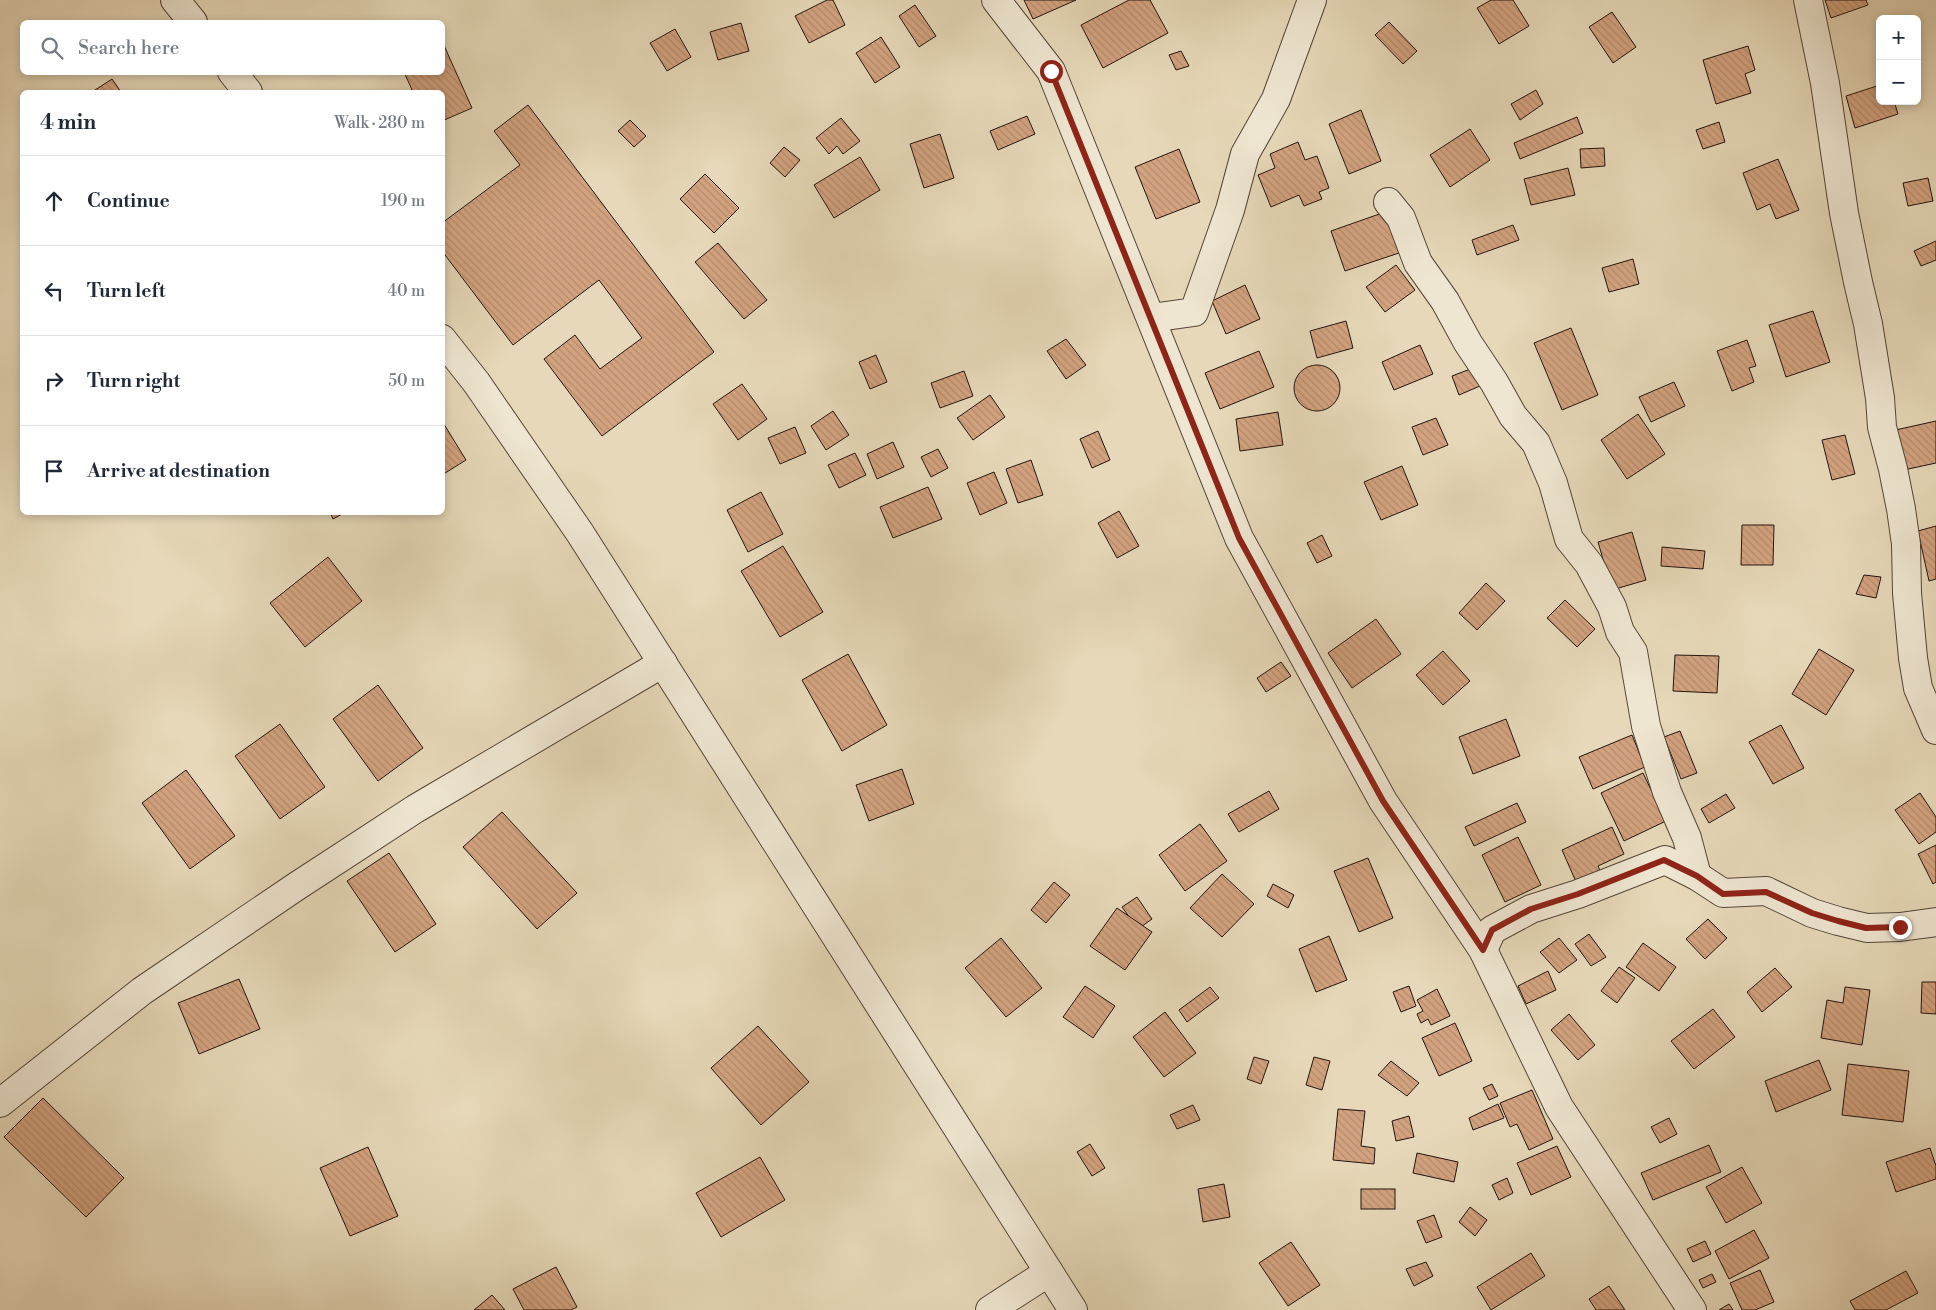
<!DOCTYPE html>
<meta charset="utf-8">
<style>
:root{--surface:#fff;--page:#f6f6f7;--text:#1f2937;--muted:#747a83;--line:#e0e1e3}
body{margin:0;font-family:"Libre Bodoni",serif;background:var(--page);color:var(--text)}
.controls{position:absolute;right:15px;top:15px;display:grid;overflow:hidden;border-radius:8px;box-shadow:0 2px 8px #0003}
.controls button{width:45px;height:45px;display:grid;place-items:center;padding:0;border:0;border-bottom:1px solid var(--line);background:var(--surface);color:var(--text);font:25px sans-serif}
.stop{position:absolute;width:15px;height:15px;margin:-11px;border:4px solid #8f2418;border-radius:50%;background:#fff}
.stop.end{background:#8f2418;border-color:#fff;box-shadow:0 1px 5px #0008}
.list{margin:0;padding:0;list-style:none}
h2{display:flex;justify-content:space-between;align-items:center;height:65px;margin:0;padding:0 20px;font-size:21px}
h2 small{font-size:16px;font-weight:400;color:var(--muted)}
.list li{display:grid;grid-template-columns:32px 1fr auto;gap:15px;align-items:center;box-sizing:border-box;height:90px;padding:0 20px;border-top:1px solid var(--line)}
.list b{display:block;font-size:19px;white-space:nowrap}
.list em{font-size:16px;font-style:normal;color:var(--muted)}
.icon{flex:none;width:28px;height:28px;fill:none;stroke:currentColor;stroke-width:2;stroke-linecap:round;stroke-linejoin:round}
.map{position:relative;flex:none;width:1936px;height:1310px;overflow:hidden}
.search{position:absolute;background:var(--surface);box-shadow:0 2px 8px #0003;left:20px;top:20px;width:425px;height:55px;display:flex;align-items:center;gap:12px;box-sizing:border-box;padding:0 18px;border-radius:8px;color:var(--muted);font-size:19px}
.panel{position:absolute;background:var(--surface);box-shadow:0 2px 8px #0003;left:20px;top:90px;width:425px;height:425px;border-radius:8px}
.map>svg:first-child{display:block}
.building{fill:url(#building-back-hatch);stroke:#23140e}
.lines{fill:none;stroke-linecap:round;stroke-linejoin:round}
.street-casing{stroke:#544538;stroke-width:30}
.street{stroke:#efe6d1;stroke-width:28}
.route{stroke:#8f2418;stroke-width:6}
</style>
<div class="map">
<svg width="1936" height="1310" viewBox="0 0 1936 1310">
<defs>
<pattern id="building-back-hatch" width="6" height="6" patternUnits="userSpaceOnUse" patternTransform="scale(1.25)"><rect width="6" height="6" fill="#d3a380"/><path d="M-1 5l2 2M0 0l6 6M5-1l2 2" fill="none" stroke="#b58b6d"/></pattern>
</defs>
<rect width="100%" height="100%" fill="#e6d8b8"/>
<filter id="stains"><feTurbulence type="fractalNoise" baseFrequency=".004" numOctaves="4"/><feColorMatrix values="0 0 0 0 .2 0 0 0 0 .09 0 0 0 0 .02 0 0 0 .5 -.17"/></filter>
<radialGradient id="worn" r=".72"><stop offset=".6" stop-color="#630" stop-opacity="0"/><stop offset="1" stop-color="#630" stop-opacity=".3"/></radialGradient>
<!-- building -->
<g class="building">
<path d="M 827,0 L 833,0 L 845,25 L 809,43 L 795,16 Z"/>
<path d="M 1024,0 L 1076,0 L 1033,19 Z"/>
<path d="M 1129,0 L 1150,0 L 1168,33 L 1103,68 L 1081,25 Z"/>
<path d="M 1491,0 L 1513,0 L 1529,26 L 1499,44 L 1477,8 Z"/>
<path d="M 1825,0 L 1866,0 L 1868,5 L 1831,18 Z"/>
<path d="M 915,5 L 936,36 L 919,47 L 899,16 Z"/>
<path d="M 1612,12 L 1636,47 L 1613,63 L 1589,27 Z"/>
<path d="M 1389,22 L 1417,51 L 1403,64 L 1375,35 Z"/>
<path d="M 741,23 L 749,51 L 718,60 L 710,32 Z"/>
<path d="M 675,29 L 691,57 L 667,71 L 650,43 Z"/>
<path d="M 881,37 L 900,67 L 875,83 L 856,53 Z"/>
<path d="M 442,41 L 472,108 L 442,121 L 442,92 L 413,92 L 404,72 L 442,72 Z"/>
<path d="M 1748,46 L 1755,70 L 1745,74 L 1751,93 L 1716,104 L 1703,60 Z"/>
<path d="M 1181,51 L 1189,66 L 1176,70 L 1169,55 Z"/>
<path d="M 112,79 L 121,92 L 92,92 Z"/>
<path d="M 1880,85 L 1880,101 L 1894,101 L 1898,114 L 1855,128 L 1846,96 Z"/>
<path d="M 1536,90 L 1543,104 L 1520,120 L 1511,104 Z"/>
<path d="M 528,105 L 714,352 L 602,436 L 544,359 L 575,335 L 600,369 L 642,338 L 599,280 L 513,345 L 442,251 L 442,223 L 520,165 L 494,131 Z"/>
<path d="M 1361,110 L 1381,161 L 1349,174 L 1329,124 Z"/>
<path d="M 1027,116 L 1035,134 L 998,150 L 990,131 Z"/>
<path d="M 1577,117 L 1583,133 L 1520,159 L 1514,143 Z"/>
<path d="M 841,118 L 860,141 L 843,154 L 837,146 L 829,154 L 816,138 Z"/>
<path d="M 630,120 L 646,136 L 634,147 L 618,131 Z"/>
<path d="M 1719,122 L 1725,142 L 1703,149 L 1696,130 Z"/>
<path d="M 1470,129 L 1490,160 L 1450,187 L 1430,155 Z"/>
<path d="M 940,134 L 954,178 L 924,188 L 910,144 Z"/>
<path d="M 1298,142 L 1305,160 L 1317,156 L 1329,188 L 1319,192 L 1322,199 L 1304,206 L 1299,195 L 1271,207 L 1258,175 L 1275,168 L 1270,154 Z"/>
<path d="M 784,147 L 800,160 L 785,177 L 770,163 Z"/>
<path d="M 1604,148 L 1605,166 L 1581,168 L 1580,149 Z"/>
<path d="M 1179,149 L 1200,202 L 1156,219 L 1135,167 Z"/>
<path d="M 860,157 L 880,190 L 834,218 L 814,185 Z"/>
<path d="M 1778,159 L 1799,210 L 1776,219 L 1770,204 L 1757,210 L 1743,173 Z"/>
<path d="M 1568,168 L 1575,195 L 1531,205 L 1524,179 Z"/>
<path d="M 705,174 L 739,208 L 714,233 L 680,199 Z"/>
<path d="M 1928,178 L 1933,201 L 1908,206 L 1903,183 Z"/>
<path d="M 1385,212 L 1399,253 L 1345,271 L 1331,231 Z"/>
<path d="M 1513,225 L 1519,240 L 1477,255 L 1472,240 Z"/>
<path d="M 1936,241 L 1936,260 L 1921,266 L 1914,251 Z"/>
<path d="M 718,243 L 767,300 L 744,319 L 695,262 Z"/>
<path d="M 1633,259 L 1639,284 L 1609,292 L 1602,268 Z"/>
<path d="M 1396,265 L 1415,290 L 1385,312 L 1366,287 Z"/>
<path d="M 1245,285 L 1260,319 L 1226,334 L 1212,301 Z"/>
<path d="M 1813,311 L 1830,362 L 1786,377 L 1769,325 Z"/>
<path d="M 1346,321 L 1353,348 L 1317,358 L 1310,331 Z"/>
<path d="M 1571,328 L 1598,395 L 1562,410 L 1534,343 Z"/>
<path d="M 1066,339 L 1086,365 L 1066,379 L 1047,351 Z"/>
<path d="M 1747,340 L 1756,366 L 1749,368 L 1754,382 L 1732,391 L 1717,351 Z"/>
<path d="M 1420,345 L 1433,374 L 1394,390 L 1382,362 Z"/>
<path d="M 1259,351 L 1274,387 L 1220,409 L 1205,373 Z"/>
<path d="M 876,355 L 887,382 L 870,389 L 859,362 Z"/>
<circle cx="1317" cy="388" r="23"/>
<path d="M 1473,368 L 1480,386 L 1459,395 L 1452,376 Z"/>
<path d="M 964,371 L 973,396 L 940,408 L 931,383 Z"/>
<path d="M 1674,382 L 1685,406 L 1651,422 L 1639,397 Z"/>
<path d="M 742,384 L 767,419 L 738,440 L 713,404 Z"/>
<path d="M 990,395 L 1005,417 L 973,440 L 957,418 Z"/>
<path d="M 833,411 L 849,435 L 826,450 L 811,426 Z"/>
<path d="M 1278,412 L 1283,445 L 1240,451 L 1236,419 Z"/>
<path d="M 1638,414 L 1665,454 L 1627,479 L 1601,440 Z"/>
<path d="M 1436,418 L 1448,445 L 1423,455 L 1412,427 Z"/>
<path d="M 442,421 L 466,460 L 442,475 Z"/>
<path d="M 1936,421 L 1936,463 L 1899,471 L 1891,431 Z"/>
<path d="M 795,427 L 806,453 L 780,464 L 768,438 Z"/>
<path d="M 1098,431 L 1110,460 L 1092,468 L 1080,439 Z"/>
<path d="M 1845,435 L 1855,474 L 1832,480 L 1822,440 Z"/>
<path d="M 893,442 L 904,467 L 877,479 L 867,454 Z"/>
<path d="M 938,449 L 948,468 L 931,477 L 921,457 Z"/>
<path d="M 855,453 L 866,475 L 839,488 L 828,465 Z"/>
<path d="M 1031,460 L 1043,495 L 1018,503 L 1006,469 Z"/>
<path d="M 1402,466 L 1418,505 L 1381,520 L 1364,482 Z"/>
<path d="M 994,472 L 1007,503 L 980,515 L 967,483 Z"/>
<path d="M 928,487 L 942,519 L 893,538 L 880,507 Z"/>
<path d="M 761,492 L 783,534 L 748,552 L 727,510 Z"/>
<path d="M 1119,511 L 1139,546 L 1117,558 L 1098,523 Z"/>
<path d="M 330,512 L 346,512 L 333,519 Z"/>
<path d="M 1742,525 L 1774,525 L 1773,565 L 1741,565 Z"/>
<path d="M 1936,526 L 1936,579 L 1929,581 L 1918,531 Z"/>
<path d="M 1632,532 L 1646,580 L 1612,590 L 1598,542 Z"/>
<path d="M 1322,535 L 1332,556 L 1317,563 L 1307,543 Z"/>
<path d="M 783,546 L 823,612 L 780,637 L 741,571 Z"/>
<path d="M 1662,547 L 1705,551 L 1703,569 L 1661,566 Z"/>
<path d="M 328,557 L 362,601 L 305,647 L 270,603 Z"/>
<path d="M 1864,575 L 1881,577 L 1876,598 L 1856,594 Z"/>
<path d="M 1486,583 L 1505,601 L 1477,630 L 1459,613 Z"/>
<path d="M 1565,600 L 1595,629 L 1577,647 L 1547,618 Z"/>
<path d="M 1376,619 L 1401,654 L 1352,688 L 1328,653 Z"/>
<path d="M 1819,649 L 1854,670 L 1826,715 L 1792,694 Z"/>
<path d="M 1443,651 L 1470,681 L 1443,705 L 1416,675 Z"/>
<path d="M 848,654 L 887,725 L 842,751 L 802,680 Z"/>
<path d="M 1675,655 L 1719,656 L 1717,693 L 1673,691 Z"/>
<path d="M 1281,662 L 1291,676 L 1266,692 L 1257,678 Z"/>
<path d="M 378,685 L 423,748 L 378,781 L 333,719 Z"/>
<path d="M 1506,719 L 1520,756 L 1473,774 L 1459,737 Z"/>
<path d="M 280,724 L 325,787 L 280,819 L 235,756 Z"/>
<path d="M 1781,725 L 1804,768 L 1773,784 L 1749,742 Z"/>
<path d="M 1680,731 L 1697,773 L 1681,779 L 1664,737 Z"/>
<path d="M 1632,735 L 1645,767 L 1593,789 L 1579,757 Z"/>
<path d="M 902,769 L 914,804 L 869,821 L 856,785 Z"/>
<path d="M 186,770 L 235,836 L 190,869 L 142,803 Z"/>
<path d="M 1643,773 L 1666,821 L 1624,841 L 1601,793 Z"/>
<path d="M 1269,791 L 1279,809 L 1239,832 L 1228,814 Z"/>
<path d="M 1920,793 L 1936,817 L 1936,832 L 1919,844 L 1895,810 Z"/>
<path d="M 1726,794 L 1735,808 L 1709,823 L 1701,809 Z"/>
<path d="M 1517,803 L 1526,822 L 1474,846 L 1465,827 Z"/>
<path d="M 502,812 L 577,893 L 537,929 L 463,847 Z"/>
<path d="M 1200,824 L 1227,861 L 1185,891 L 1159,855 Z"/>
<path d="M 1612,827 L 1624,854 L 1598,866 L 1601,873 L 1577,884 L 1562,850 Z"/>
<path d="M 1518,837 L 1541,885 L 1505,902 L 1482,855 Z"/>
<path d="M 1936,845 L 1936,882 L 1933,884 L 1918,854 Z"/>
<path d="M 389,853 L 436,924 L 395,952 L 347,881 Z"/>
<path d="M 1368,858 L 1393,918 L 1359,932 L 1334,871 Z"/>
<path d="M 1222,874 L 1254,904 L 1222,937 L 1190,908 Z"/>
<path d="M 1054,882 L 1070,895 L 1046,923 L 1031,910 Z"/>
<path d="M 1273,884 L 1294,895 L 1288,908 L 1267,896 Z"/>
<path d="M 1137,897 L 1152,919 L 1138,929 L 1122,907 Z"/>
<path d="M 1117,908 L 1152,932 L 1125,970 L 1090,946 Z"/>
<path d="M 1708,919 L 1727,938 L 1705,959 L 1686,939 Z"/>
<path d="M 1589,934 L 1606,957 L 1591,966 L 1575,944 Z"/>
<path d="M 1329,936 L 1347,980 L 1316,992 L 1299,949 Z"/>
<path d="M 1001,938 L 1042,988 L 1006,1017 L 965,968 Z"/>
<path d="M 1559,938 L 1577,960 L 1559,973 L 1540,952 Z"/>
<path d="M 1643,943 L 1676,967 L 1659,991 L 1626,967 Z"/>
<path d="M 1619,967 L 1635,978 L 1617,1003 L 1601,991 Z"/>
<path d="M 1775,968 L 1792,987 L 1762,1012 L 1747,992 Z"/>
<path d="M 1548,971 L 1556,990 L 1526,1004 L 1518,986 Z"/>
<path d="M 239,979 L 260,1029 L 199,1054 L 178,1003 Z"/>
<path d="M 1922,982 L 1936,982 L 1936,1014 L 1921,1013 Z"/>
<path d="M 1085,986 L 1115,1006 L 1093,1038 L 1063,1017 Z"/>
<path d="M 1409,986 L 1416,1006 L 1401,1012 L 1393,992 Z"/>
<path d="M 1210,987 L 1219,998 L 1187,1022 L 1179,1010 Z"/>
<path d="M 1845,987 L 1870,990 L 1862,1045 L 1821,1038 L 1827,1000 L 1843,1003 Z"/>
<path d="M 1437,989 L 1450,1016 L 1431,1025 L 1428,1019 L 1421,1023 L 1417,1014 L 1423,1011 L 1417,1000 Z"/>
<path d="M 1713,1009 L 1735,1037 L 1694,1069 L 1671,1041 Z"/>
<path d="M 1165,1012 L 1196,1053 L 1164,1077 L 1133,1037 Z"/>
<path d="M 1569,1014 L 1595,1045 L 1578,1060 L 1551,1030 Z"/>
<path d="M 1455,1023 L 1472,1061 L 1439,1076 L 1422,1038 Z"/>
<path d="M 758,1026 L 809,1082 L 761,1125 L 711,1068 Z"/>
<path d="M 1254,1057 L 1269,1061 L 1261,1084 L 1247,1079 Z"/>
<path d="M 1314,1057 L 1330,1061 L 1322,1090 L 1306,1085 Z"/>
<path d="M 1819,1060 L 1831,1090 L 1776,1112 L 1765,1081 Z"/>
<path d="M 1391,1061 L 1419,1083 L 1407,1096 L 1378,1075 Z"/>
<path d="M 1848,1064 L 1909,1071 L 1903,1122 L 1842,1115 Z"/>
<path d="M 1492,1084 L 1498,1096 L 1489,1100 L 1483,1088 Z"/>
<path d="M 1532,1090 L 1553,1139 L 1529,1150 L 1517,1124 L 1510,1127 L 1500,1103 Z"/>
<path d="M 43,1098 L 124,1178 L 86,1217 L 4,1137 Z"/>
<path d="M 1498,1104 L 1504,1118 L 1473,1130 L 1469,1118 Z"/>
<path d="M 1193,1105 L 1200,1120 L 1177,1129 L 1170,1115 Z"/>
<path d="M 1338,1109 L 1365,1111 L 1361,1146 L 1375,1148 L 1374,1164 L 1333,1160 Z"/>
<path d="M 1409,1116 L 1414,1137 L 1396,1141 L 1392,1121 Z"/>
<path d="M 1669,1118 L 1677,1134 L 1660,1143 L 1651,1127 Z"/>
<path d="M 1090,1144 L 1105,1168 L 1092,1176 L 1077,1152 Z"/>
<path d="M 1709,1145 L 1721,1172 L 1653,1200 L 1641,1173 Z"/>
<path d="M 1557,1146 L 1571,1177 L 1531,1195 L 1517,1163 Z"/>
<path d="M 368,1147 L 398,1216 L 350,1236 L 320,1168 Z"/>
<path d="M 1930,1148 L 1936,1166 L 1936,1179 L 1896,1192 L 1886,1162 Z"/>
<path d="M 1417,1153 L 1458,1162 L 1454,1182 L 1413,1173 Z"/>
<path d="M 760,1157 L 785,1200 L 721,1237 L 696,1193 Z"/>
<path d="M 1742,1167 L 1762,1203 L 1726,1223 L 1706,1187 Z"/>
<path d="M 1507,1178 L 1513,1193 L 1499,1200 L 1492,1185 Z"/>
<path d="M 1224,1184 L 1230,1217 L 1203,1222 L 1198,1189 Z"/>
<rect x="1361" y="1189" width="34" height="20"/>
<path d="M 1470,1207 L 1487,1220 L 1475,1236 L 1459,1222 Z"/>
<path d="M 1434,1215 L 1442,1237 L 1426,1243 L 1417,1221 Z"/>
<path d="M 1754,1230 L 1769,1258 L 1729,1279 L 1715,1251 Z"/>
<path d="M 1705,1241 L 1711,1254 L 1693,1262 L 1687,1249 Z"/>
<path d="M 1291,1242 L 1320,1285 L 1288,1306 L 1259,1263 Z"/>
<path d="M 1531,1253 L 1545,1276 L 1491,1310 L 1477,1287 Z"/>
<path d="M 1426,1262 L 1433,1276 L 1414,1286 L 1406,1269 Z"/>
<path d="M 556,1267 L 577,1307 L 571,1310 L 524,1310 L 513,1289 Z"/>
<path d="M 1760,1270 L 1774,1302 L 1755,1310 L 1742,1310 L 1730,1283 Z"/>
<path d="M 1906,1271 L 1918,1293 L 1886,1310 L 1855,1310 L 1850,1301 Z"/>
<path d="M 1712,1274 L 1716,1282 L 1703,1288 L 1699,1280 Z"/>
<path d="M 1609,1286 L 1625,1310 L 1596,1310 L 1589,1299 Z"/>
<path d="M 492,1295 L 505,1310 L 474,1310 Z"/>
<path d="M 1729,1304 L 1733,1310 L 1719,1310 Z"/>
</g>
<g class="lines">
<defs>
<g id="street">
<path d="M 175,0 L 193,22"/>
<path d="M 996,0 L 1051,71 L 1239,538 L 1383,801 L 1483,950 L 1559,1107 L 1692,1310"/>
<path d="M 1808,0 L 1825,83 L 1844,213 L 1858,282 L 1868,324 L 1880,398 L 1882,427 L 1893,469 L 1901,509 L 1906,544 L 1907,593 L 1913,658 L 1918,688 L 1936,730"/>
<path d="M 232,72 L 248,92"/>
<path d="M 1388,202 L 1401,218 L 1418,263 L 1445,301 L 1468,343 L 1494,382 L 1513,416 L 1536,443 L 1553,483 L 1569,539 L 1589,564 L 1612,607 L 1620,632 L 1633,652 L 1646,726 L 1667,792 L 1687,838 L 1697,876"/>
<path d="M 1151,318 L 1194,312 L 1230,210 L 1245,154 L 1276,99 L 1312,0"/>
<path d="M 442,339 L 476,382 L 580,533 L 1073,1310"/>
<path d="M 1483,950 L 1492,930 L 1531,909 L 1578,894 L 1665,860 L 1697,876 L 1723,893 L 1766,891 L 1812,913 L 1838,921 L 1867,928 L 1900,927 L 1936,922"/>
<path d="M 0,1103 L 142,991 L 297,886 L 415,809 L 663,663"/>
<path d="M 990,1310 L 1049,1272"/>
</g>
</defs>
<!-- street casing -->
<use href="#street" class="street-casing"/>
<!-- street -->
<use href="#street" class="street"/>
</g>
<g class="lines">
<!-- route -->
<path class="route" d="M 1051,71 L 1239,538 L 1383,801 L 1483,950 L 1492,930 L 1531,909 L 1578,894 L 1664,860 L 1697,876 L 1723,894 L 1766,892 L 1812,913 L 1838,921 L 1866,928 L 1900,927"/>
</g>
<rect width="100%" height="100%" filter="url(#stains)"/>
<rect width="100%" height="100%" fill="url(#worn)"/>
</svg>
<div class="controls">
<button>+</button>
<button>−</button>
</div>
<div class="stop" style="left:1051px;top:71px"></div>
<div class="stop end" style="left:1900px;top:927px"></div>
<div class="search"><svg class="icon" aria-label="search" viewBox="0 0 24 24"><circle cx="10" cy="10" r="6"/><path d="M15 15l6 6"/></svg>Search here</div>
<section class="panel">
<h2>4 min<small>Walk · 280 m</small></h2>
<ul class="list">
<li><svg class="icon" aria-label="ahead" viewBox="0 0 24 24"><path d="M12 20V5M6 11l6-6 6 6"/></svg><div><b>Continue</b></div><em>190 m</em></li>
<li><svg class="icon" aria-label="left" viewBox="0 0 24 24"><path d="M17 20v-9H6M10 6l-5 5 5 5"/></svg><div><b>Turn left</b></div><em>40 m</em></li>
<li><svg class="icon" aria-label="right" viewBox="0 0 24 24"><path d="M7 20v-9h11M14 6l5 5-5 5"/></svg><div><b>Turn right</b></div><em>50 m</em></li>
<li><svg class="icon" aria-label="arrive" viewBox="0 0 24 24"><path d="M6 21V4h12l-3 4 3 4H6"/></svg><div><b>Arrive at destination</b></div></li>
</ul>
</section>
</div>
